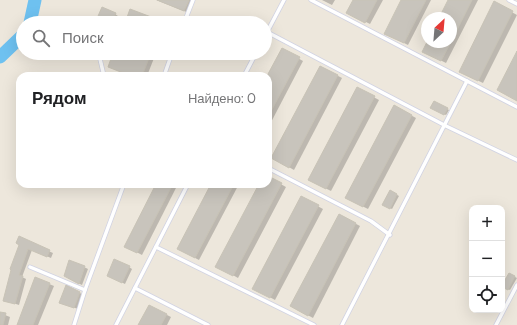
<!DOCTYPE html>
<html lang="ru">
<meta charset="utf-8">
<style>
:root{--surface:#fff;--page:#f2f2f2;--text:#202124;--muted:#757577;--line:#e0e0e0}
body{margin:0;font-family:"DM Sans",sans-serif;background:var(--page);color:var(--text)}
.controls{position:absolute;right:12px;bottom:12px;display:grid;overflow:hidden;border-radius:8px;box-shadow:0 4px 16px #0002}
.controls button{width:36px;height:36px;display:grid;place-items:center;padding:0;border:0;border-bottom:1px solid var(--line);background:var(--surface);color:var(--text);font:20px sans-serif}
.compass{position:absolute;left:421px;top:12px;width:36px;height:36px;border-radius:50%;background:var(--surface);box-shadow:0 4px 16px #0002;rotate:26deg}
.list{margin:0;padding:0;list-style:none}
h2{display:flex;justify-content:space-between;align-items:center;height:52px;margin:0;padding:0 16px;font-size:17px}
h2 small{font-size:13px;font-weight:400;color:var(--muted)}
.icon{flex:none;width:22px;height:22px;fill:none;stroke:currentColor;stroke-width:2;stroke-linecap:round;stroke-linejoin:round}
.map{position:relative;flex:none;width:517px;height:325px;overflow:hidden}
.search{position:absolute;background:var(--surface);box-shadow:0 4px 16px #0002;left:16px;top:16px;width:256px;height:44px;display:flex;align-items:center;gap:10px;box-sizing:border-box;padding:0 14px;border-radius:22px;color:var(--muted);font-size:15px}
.panel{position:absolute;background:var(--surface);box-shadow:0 4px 16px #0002;left:16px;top:72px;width:256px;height:116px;border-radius:12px}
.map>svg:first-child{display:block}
.shadow{fill:#0003}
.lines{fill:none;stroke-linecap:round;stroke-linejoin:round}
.river{stroke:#6ec1f0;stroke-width:13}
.building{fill:#c8c4bc;stroke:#c8c3b6}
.lane-casing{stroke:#d1d3e3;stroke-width:5}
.lane{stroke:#fff;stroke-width:3.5}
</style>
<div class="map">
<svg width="517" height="325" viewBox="0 0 517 325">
<rect width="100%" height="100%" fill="#ede7dc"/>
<!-- shadow -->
<g class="shadow">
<path d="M 156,0 L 194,0 L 189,13 Z"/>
<path d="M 322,0 L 335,0 L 332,5 Z"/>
<path d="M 354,0 L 383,0 L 370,24 L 352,15 Z"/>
<path d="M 403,0 L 431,0 L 408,45 L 390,36 Z"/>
<path d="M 449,0 L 478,0 L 446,63 L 428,54 L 428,42 L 451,42 L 451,18 L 440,18 Z"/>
<path d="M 495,3 L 517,15 L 483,83 L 464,74 Z"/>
<path d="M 115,14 L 118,16 L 116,23 L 96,23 Z"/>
<path d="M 282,49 L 303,61 L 268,128 L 268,76 Z"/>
<path d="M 114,53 L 156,53 L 147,76 L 131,76 L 109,67 Z"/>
<path d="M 321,67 L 342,78 L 294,170 L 273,158 Z"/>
<path d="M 357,88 L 379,100 L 331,191 L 309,180 Z"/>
<path d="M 434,102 L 449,110 L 446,115 L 431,107 Z"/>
<path d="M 394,106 L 416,118 L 368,209 L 346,198 Z"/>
<path d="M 268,177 L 286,187 L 238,278 L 217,266 L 260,184 L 268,184 Z"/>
<path d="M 157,184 L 178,184 L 142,255 L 125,246 Z"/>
<path d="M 212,184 L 239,184 L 199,260 L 178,249 Z"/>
<path d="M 390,191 L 399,196 L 392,209 L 383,204 Z"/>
<path d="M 301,197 L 323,209 L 275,300 L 253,288 Z"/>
<path d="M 339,215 L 360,226 L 313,318 L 291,306 Z"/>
<path d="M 19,238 L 53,253 L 51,258 L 32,250 L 22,277 L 26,279 L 19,305 L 4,300 L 20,244 Z"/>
<path d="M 84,267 L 88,269 L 82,285 L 68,278 Z"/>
<path d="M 129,267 L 132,269 L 125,284 L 111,277 Z"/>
<path d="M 509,274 L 517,278 L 510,290 L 502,286 Z"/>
<path d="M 35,278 L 54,286 L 38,325 L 18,325 Z"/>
<path d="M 80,293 L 83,295 L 78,309 L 64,304 Z"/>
<path d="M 149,306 L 171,317 L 167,325 L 139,325 Z"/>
<path d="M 0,313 L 10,317 L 8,325 L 0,325 Z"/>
</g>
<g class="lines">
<!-- river -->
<g class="river">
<path d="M 30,23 L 35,0"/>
<path d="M 0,57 L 23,35"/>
</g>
</g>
<!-- building -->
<g class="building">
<path d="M 157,0 L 189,0 L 184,11 Z"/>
<path d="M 353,0 L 377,0 L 365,23 L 346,13 Z"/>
<path d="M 401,0 L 426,0 L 404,43 L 384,34 Z"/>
<path d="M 448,0 L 472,0 L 451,42 L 451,18 L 439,18 Z"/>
<path d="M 494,1 L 513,11 L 478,81 L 459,72 Z"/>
<path d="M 102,7 L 116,13 L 112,23 L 95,23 Z"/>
<path d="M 130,9 L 167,23 L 125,23 Z"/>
<path d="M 427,42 L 451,42 L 441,61 L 422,52 Z"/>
<path d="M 282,48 L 300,57 L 268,117 L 268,74 Z"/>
<path d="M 517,51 L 517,101 L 497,90 Z"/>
<path d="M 113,53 L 151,53 L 142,76 L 131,76 L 108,67 Z"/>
<path d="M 320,66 L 338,75 L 289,168 L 271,158 Z"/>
<path d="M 357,87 L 375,96 L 326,189 L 308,180 Z"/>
<path d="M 434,101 L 448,108 L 444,115 L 430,108 Z"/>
<path d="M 394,105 L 412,115 L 363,207 L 345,198 Z"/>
<path d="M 268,176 L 282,183 L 233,276 L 215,267 L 259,184 L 268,184 Z"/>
<path d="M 156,184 L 173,184 L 137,253 L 124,247 Z"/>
<path d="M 211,184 L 234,184 L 195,258 L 177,249 Z"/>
<path d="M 390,190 L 397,194 L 390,209 L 382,205 Z"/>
<path d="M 301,196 L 319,205 L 270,298 L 252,289 Z"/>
<path d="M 339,214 L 356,223 L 308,316 L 290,306 Z"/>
<path d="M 19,236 L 50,250 L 47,257 L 28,249 L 19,275 L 23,276 L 15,304 L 3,301 L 11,270 L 10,269 L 19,245 L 16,243 Z"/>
<path d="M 114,259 L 130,266 L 122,283 L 107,276 Z"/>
<path d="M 69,260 L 85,266 L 79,284 L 64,276 Z"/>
<path d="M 509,273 L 515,276 L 508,290 L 502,287 L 502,285 Z"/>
<path d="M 35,277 L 50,283 L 33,325 L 17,325 Z"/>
<path d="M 66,285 L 80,292 L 74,308 L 59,303 Z"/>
<path d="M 149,305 L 167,314 L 161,325 L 138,325 Z"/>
<path d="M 0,312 L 6,313 L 3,325 L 0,325 Z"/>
</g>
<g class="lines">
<defs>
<g id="lane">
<path d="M 311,0 L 517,107"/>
<path d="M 509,0 L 517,4"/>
<path d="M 184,23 L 193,0"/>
<path d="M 267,32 L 446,126 L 517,160"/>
<path d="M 265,36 L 284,0"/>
<path d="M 100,59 L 104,76"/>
<path d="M 164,76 L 172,53"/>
<path d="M 244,76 L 256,53"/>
<path d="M 268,168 L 371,221 L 390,235"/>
<path d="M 156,247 L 314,325"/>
<path d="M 30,267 L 85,290"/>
<path d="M 135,288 L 208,325"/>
<path d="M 74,325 L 85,290 L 124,184"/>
<path d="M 116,325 L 188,184"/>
<path d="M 342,325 L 467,81"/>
<path d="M 496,325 L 517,285"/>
</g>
</defs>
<!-- lane casing -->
<use href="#lane" class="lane-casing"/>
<!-- lane -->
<use href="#lane" class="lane"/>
</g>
</svg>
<div class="controls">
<button>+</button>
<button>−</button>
<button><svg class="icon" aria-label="locate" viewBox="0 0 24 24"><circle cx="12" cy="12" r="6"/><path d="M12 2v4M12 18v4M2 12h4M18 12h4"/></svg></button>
</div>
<svg class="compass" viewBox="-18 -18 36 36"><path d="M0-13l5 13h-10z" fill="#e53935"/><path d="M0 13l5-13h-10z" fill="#757577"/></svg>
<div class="search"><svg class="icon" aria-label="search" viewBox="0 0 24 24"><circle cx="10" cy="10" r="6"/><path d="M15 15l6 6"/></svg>Поиск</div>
<section class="panel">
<h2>Рядом<small>Найдено: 0</small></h2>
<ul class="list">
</ul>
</section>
</div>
